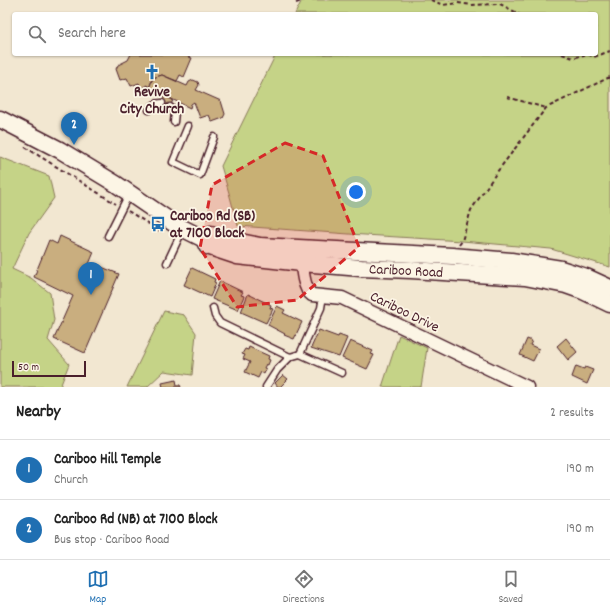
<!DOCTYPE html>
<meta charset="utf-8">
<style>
:root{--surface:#fff;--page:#f2f2f2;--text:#222;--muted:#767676;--line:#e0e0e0;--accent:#1f6fb2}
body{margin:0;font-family:Dekko,sans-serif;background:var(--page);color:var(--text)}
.scale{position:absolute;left:12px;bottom:10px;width:74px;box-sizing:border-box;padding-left:4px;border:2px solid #4a1f2b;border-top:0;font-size:11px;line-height:14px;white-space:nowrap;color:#4a1f2b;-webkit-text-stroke:3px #fcf5e5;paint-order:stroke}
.you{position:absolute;left:356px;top:192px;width:14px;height:14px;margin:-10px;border:3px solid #fff;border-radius:50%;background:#1a73e8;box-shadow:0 0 0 6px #1a73e833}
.badge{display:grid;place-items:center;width:26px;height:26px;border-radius:50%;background:var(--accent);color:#fff;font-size:13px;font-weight:700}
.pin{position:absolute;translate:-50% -33px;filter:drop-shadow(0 1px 2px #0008)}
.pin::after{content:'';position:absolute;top:21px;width:14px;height:12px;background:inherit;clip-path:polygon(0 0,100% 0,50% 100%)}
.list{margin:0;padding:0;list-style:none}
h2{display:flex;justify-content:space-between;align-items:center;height:52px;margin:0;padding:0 16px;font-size:17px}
h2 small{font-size:13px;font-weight:400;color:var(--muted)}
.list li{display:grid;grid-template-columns:26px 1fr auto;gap:12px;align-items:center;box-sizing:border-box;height:60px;padding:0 16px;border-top:1px solid var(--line)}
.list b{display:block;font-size:15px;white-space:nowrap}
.list p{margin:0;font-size:13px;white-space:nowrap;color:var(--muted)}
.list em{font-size:13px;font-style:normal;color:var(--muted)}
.icon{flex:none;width:22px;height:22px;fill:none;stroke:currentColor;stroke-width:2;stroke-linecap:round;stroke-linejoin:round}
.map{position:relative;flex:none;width:610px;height:387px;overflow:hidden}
.search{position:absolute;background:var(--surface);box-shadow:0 1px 3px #0004;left:12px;right:12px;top:12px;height:44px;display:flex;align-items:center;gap:10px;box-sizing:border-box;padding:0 14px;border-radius:4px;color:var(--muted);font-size:15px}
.sheet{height:172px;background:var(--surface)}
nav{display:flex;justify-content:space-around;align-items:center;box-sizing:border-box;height:56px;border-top:1px solid var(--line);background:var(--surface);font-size:11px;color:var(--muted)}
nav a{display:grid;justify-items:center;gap:2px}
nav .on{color:var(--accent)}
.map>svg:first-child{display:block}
.green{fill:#c5d387;stroke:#887959}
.building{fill:#c9ae7f;stroke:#4a1f2b}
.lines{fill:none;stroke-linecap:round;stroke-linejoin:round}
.lane-casing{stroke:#4a1f2b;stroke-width:9}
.street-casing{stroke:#4a1f2b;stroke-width:15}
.secondary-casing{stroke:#4a1f2b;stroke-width:19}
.path{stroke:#4a1f2b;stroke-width:2;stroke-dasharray:4 3;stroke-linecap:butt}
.lane{stroke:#fcf5e5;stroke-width:6}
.street{stroke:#fcf5e5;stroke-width:12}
.secondary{stroke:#fcf5e5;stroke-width:16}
.marked{fill:#d62828;fill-opacity:0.2;stroke:#d62828;stroke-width:3;stroke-dasharray:8 5;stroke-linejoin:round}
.labels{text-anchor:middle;stroke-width:3.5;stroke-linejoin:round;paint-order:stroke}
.poi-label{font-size:15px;font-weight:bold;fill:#4a1f2b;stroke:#fcf5e5}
.street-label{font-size:15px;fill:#4a1f2b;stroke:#fcf5e5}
</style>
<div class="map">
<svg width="610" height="387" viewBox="0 0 610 387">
<rect width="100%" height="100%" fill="#f2e7d1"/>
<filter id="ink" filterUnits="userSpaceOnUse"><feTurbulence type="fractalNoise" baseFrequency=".025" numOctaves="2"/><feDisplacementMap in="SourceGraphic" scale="8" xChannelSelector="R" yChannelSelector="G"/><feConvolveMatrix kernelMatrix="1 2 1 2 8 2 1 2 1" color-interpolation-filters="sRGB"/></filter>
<g filter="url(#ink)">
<!-- green -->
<g class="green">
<path d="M 302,0 L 610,0 L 610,267 L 551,249 L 462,241 L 349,234 L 238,226 L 229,193 L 221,166 L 276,54 L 596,54 L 596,14 L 295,14 Z"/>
<path d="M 0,157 L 49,176 L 54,198 L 29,233 L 12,269 L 31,278 L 50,293 L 54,320 L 48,340 L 69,364 L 60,387 L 0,387 Z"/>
<path d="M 164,311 L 184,315 L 196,333 L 192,375 L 164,371 L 147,387 L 127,387 Z"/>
<path d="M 399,335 L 427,348 L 421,387 L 382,387 Z"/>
</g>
<!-- building -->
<g class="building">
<path d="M 131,54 L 189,54 L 188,57 L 192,58 L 184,77 L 180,75 L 177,81 L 162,75 L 153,78 L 149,88 L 147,85 L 141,88 L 139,83 L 131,86 L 127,78 L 120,80 L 116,69 L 118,65 L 128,60 Z"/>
<path d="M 162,75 L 187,86 L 189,82 L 193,80 L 198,82 L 199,85 L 196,90 L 221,101 L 225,114 L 223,118 L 212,122 L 209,115 L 200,118 L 194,102 L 191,104 L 190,108 L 149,88 L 153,78 Z"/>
<path d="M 164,96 L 173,100 L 167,114 L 159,110 Z"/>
<path d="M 60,236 L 94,252 L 89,264 L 96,267 L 99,266 L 119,274 L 85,353 L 54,339 L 73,296 L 34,277 L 49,240 L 57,244 Z"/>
<path d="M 192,268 L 215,279 L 214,282 L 216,283 L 210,297 L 184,285 Z"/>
<path d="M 220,281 L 243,292 L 241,295 L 244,296 L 238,310 L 212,299 Z"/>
<path d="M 248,294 L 271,305 L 270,308 L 273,309 L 266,323 L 241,312 Z"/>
<path d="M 277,306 L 285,310 L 283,313 L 302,322 L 294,339 L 284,335 L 285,334 L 268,325 Z"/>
<path d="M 319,330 L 338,337 L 339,335 L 347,338 L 339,357 L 311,348 Z"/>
<path d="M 566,338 L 577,352 L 568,360 L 557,346 Z"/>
<path d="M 527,339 L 532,341 L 530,345 L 539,349 L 533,361 L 520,355 Z"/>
<path d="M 350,341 L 373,351 L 371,354 L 374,355 L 367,369 L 342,358 Z"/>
<path d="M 249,347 L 269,356 L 268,359 L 270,360 L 268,365 L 266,364 L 264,368 L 266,369 L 264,374 L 261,372 L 258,378 L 245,372 L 250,362 L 243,359 L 245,355 L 242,354 L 245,349 L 248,350 Z"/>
<path d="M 576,366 L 584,369 L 585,367 L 593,370 L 587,384 L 572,377 Z"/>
<path d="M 283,375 L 288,379 L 280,387 L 278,387 L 275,383 Z"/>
<path d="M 176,380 L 177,385 L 180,385 L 181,387 L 163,387 L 162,383 Z"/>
</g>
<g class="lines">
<defs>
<g id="lane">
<path d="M 170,107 L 175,112 L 174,122"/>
<path d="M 149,110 C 153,105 155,103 162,103"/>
<path d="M 188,126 L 173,162 L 200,175 L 214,137"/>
<path d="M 108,236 L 129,194"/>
<path d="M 167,263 L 183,229"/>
<path d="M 323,296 L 321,308 L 300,354 L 342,373"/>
<path d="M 213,308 L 215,316 L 220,323 L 290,357 L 300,354"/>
<path d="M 266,387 L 277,370 L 290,357"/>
</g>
<path id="street" d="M 301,255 C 302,266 303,289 312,295 L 342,298 L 527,387"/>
<g id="secondary">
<path id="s1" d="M 0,119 L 60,150 L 116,184 L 176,225 L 204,239 L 207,246 L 237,256 L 302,263 L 361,268 L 411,270 L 525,277 L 566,285 L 583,291 L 610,304"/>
<path d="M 204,239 L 211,234 L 230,240 L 260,246 L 452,256 L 511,261 L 561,269 L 586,277 L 610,288"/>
</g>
</defs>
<!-- lane casing -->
<use href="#lane" class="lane-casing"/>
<!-- street casing -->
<use href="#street" class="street-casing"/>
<!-- secondary casing -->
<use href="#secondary" class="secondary-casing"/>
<!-- path -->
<g class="path">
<path d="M 431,0 L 443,5 L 458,3 L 472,5 L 500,4 L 519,14"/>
<path d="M 296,3 L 304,0"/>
<path d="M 562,54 L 573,58 L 587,54"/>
<path d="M 588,54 L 594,57 L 610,51"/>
<path d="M 507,97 L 546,108"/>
<path d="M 25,147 L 116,204"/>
<path d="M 128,211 L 162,232"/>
<path d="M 459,245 L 462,241 L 471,210 L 497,172 L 546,108 L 610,77"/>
</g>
<!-- lane -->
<use href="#lane" class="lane"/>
<!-- street -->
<use href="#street" class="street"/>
<!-- secondary -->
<use href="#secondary" class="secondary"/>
</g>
</g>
<!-- marked area -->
<path class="marked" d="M 285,143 L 323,156 L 359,247 L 297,300 L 237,307 L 200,248 L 212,185 Z"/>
<!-- icons -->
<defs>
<symbol id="church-bare" viewBox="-9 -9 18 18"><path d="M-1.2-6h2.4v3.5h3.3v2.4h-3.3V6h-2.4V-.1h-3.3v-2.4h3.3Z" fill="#1f6fb2" stroke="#fcf5e5" stroke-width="2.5" paint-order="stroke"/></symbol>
<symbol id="bus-bare" viewBox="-9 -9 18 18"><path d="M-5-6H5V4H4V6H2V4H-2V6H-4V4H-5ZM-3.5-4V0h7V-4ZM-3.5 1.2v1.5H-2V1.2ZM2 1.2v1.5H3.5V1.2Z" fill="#1f6fb2" stroke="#fcf5e5" stroke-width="2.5" paint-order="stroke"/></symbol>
</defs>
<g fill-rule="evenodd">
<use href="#church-bare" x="141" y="61" width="22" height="22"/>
<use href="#bus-bare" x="147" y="213" width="22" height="22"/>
</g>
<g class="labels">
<!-- poi labels -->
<g class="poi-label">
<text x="152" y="96">Revive<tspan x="152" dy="17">City Church</tspan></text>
<text x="170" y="220" text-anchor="start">Cariboo Rd (SB)<tspan x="170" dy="17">at 7100 Block</tspan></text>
</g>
<!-- street labels -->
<g class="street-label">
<text dy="5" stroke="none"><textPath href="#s1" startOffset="446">Cariboo Road</textPath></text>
<text transform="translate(405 311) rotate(26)" y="5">Cariboo Drive</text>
</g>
</g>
</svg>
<div class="scale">50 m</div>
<div class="you"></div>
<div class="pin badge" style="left:91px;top:295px">1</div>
<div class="pin badge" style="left:74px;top:145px">2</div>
<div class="search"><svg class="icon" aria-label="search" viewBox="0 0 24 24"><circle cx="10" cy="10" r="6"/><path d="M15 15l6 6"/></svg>Search here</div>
</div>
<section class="sheet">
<h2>Nearby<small>2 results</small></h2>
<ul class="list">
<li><span class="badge">1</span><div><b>Cariboo Hill Temple</b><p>Church</p></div><em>190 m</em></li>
<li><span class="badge">2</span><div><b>Cariboo Rd (NB) at 7100 Block</b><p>Bus stop · Cariboo Road</p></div><em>190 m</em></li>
</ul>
</section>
<nav>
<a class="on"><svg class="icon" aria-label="map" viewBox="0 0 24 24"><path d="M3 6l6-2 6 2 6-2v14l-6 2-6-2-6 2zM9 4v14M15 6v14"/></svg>Map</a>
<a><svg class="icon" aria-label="directions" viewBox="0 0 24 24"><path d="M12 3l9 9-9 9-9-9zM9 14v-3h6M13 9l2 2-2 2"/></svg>Directions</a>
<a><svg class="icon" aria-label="saved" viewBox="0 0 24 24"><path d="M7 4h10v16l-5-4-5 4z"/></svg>Saved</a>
</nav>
